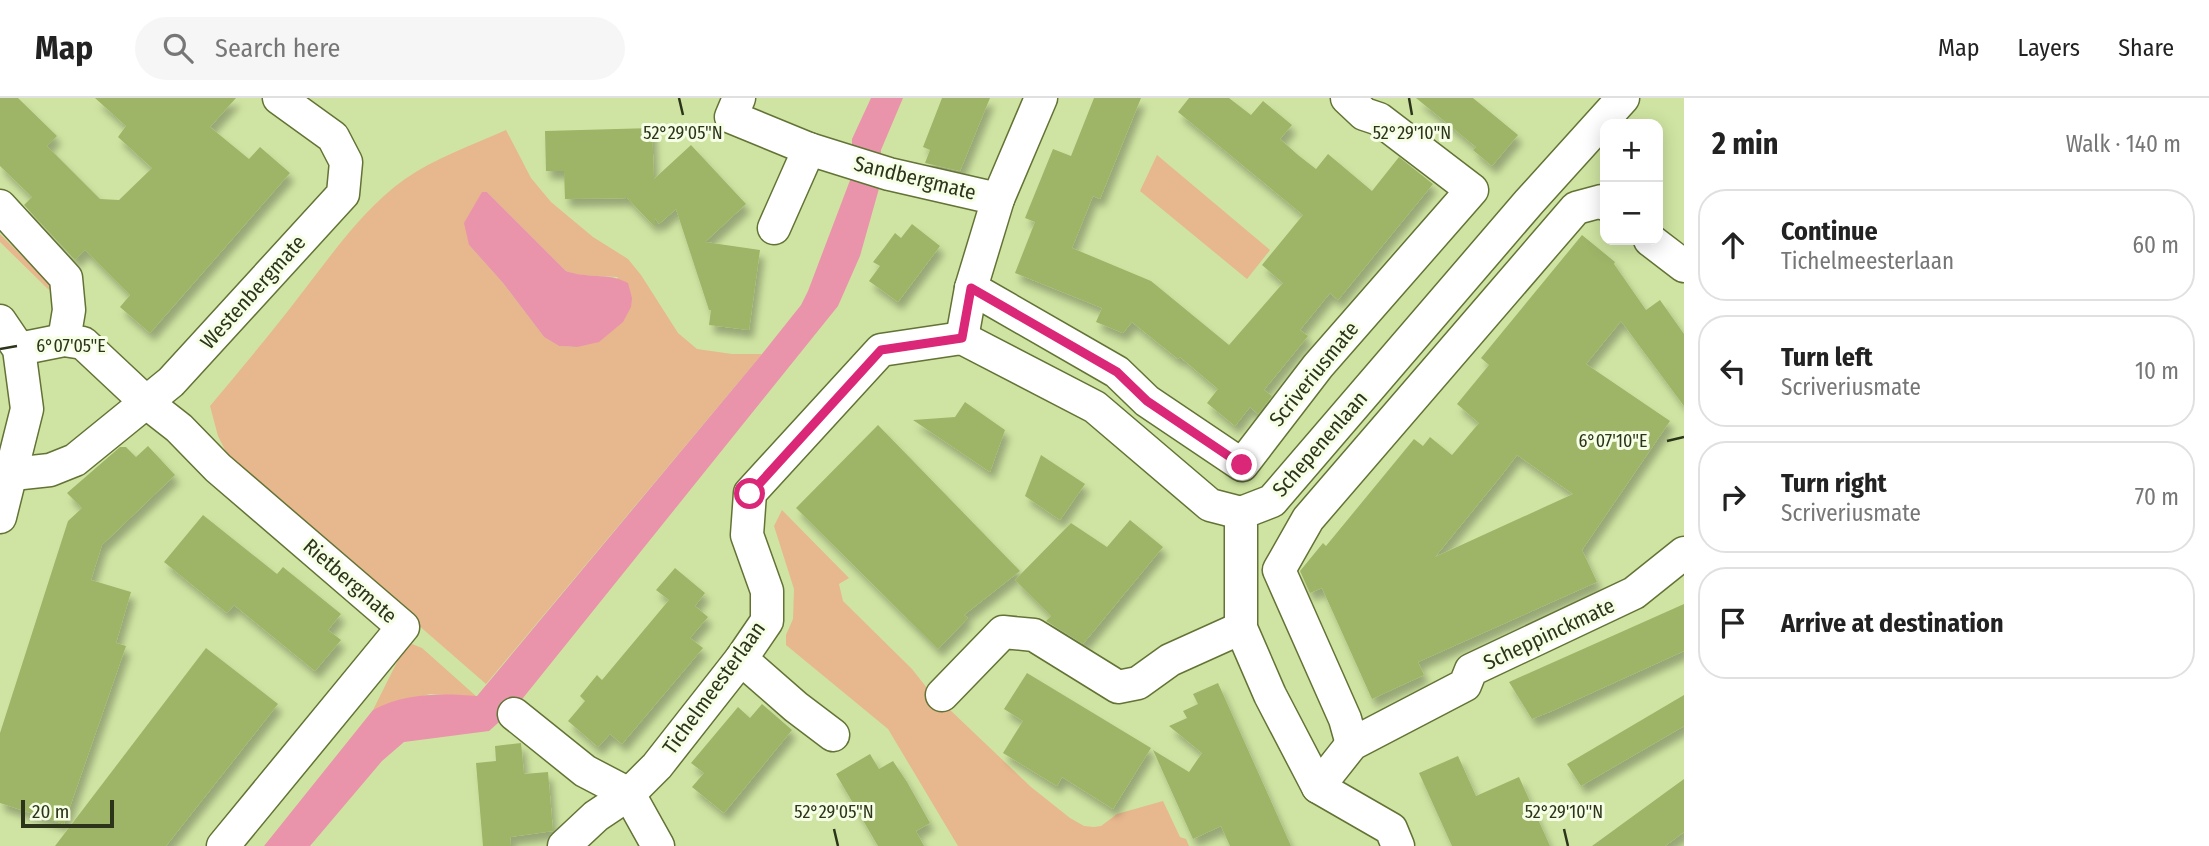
<!DOCTYPE html>
<meta charset="utf-8">
<style>
:root{--surface:#fff;--page:#f6f6f6;--text:#222;--muted:#767676;--line:#e0e0e0}
body{margin:0;font-family:"Fira Sans Condensed",sans-serif;background:var(--page);color:var(--text)}
.controls{position:absolute;right:21px;top:21px;display:grid;overflow:hidden;border-radius:14px;box-shadow:0 4px 18px #0003}
.controls button{width:63px;height:63px;display:grid;place-items:center;padding:0;border:0;border-bottom:2px solid var(--line);background:var(--surface);color:var(--text);font:35px sans-serif}
.scale{position:absolute;left:21px;bottom:18px;width:93px;box-sizing:border-box;padding-left:7px;border:4px solid #2c341a;border-top:0;font-size:19px;line-height:24px;white-space:nowrap;color:#2c341a;-webkit-text-stroke:5px #f6ffe5;paint-order:stroke}
.stop{position:absolute;width:21px;height:21px;margin:-16px;border:5px solid #db2777;border-radius:50%;background:#fff}
.stop.end{background:#db2777;border-color:#fff;box-shadow:0 2px 7px #0008}
.list{margin:0;padding:0;list-style:none}
h2{display:flex;justify-content:space-between;align-items:center;height:91px;margin:0;padding:0 28px;font-size:30px}
h2 small{font-size:23px;font-weight:400;color:var(--muted)}
.list li{display:grid;grid-template-columns:46px 1fr auto;gap:21px;align-items:center;box-sizing:border-box;height:112px;margin:0 14px 14px;padding:0 14px;border:2px solid var(--line);border-radius:28px}
.list b{display:block;font-size:26px;white-space:nowrap}
.list p{margin:0;font-size:23px;white-space:nowrap;color:var(--muted)}
.list em{font-size:23px;font-style:normal;color:var(--muted)}
.icon{flex:none;width:38px;height:38px;fill:none;stroke:currentColor;stroke-width:2;stroke-linecap:round;stroke-linejoin:round}
.map{position:relative;flex:none;width:1684px;height:748px;overflow:hidden}
header{display:flex;align-items:center;gap:42px;box-sizing:border-box;height:98px;padding:0 35px;background:var(--surface);border-bottom:2px solid var(--line)}
header strong{font-size:33px}
nav{display:flex;gap:38px;margin-inline-start:auto;font-size:24px}
.search{width:490px;height:63px;background:var(--page);display:flex;align-items:center;gap:18px;box-sizing:border-box;padding:0 24px;border-radius:38px;color:var(--muted);font-size:26px}
main{display:flex}
aside{flex:1;background:var(--surface)}
.map>svg:first-child{display:block}
.green{fill:#e7b78e;fill-rule:evenodd}
.water{fill:#e994ab}
.building{fill:#9eb567;fill-rule:evenodd;filter:url(#shadow)}
.lines{fill:none;stroke-linecap:round;stroke-linejoin:round}
.minor-casing{stroke:#627335;stroke-width:35}
.minor{stroke:#fff;stroke-width:32}
.route{stroke:#db2777;stroke-width:9}
.ticks{fill:none;stroke:#2c341a;stroke-width:2.5}
.labels{text-anchor:middle;stroke-width:6;stroke-linejoin:round;paint-order:stroke}
.street-label{font-size:21px;fill:#2c341a;stroke:#f6ffe5}
.ticks-label{font-size:18px;text-anchor:middle;fill:#2c341a;stroke:#f6ffe5;stroke-width:6;stroke-linejoin:round;paint-order:stroke}
</style>
<header>
<strong>Map</strong>
<div class="search"><svg class="icon" aria-label="search" viewBox="0 0 24 24"><circle cx="10" cy="10" r="6"/><path d="M15 15l6 6"/></svg>Search here</div>
<nav><a>Map</a><a>Layers</a><a>Share</a></nav>
</header>
<main>
<div class="map">
<svg width="1684" height="748" viewBox="0 0 1684 748">
<defs>
<filter id="shadow"><feDropShadow dx="4.5" dy="8" stdDeviation="3.5" flood-color="#0004"/></filter>
</defs>
<rect width="100%" height="100%" fill="#cfe4a2"/>
<!-- green -->
<g class="green">
<path d="M 506,32 L 531,80 L 551,104 L 593,139 L 628,161 L 641,177 L 678,235 L 697,251 L 732,256 L 762,256 L 486,586 L 231,364 L 218,338 L 210,308 C 241,271 272,234 301,196 C 333,155 363,111 405,81 C 435,60 473,47 506,32 ZM 482,94 L 487,94 L 566,173 L 577,177 L 618,179 L 577,249 L 559,248 L 544,239 L 503,185 L 469,147 Z"/>
<path d="M 1157,57 L 1270,152 L 1247,181 L 1140,93 Z"/>
<path d="M 0,136 L 49,185 L 57,184 L 55,194 L 48,191 L 0,144 Z"/>
<path d="M 782,412 L 849,480 L 839,486 L 843,503 L 912,571 L 927,590 L 1031,689 L 1070,720 L 1084,728 L 1094,729 L 1101,728 L 1117,716 L 1163,703 L 1180,739 L 1186,741 L 1189,748 L 958,748 L 888,631 L 786,547 L 786,537 L 793,521 L 794,491 L 774,428 Z"/>
<path d="M 407,544 L 422,550 L 477,599 L 430,596 L 373,612 Z"/>
</g>
<!-- water -->
<g class="water">
<path d="M 871,0 L 903,0 L 881,52 L 880,87 L 860,158 L 838,208 L 515,610 L 489,633 L 404,644 L 382,663 L 310,748 L 264,748 L 373,612 C 404,595 442,595 477,598 L 762,256 L 801,207 L 808,193 L 852,77 L 852,41 Z"/>
<path d="M 482,94 L 487,94 L 566,173 C 586,181 609,174 628,185 L 632,200 L 631,209 L 623,224 L 599,244 L 577,249 L 559,248 L 544,239 L 503,185 L 469,147 L 464,125 Z"/>
</g>
<!-- building -->
<g class="building">
<path d="M 0,0 L 18,0 L 57,38 L 47,48 L 100,101 L 119,102 L 152,70 L 118,39 L 126,28 L 95,0 L 236,0 L 210,29 L 249,61 L 260,49 L 290,75 L 150,235 L 120,209 L 130,197 L 85,152 L 75,162 L 24,107 L 32,99 L 0,68 Z"/>
<path d="M 942,0 L 990,0 L 960,73 L 925,65 L 930,52 L 923,49 Z"/>
<path d="M 1094,0 L 1141,0 L 1100,101 L 1093,98 L 1072,150 L 1151,183 L 1229,247 L 1283,185 L 1262,167 L 1303,117 L 1178,14 L 1189,0 L 1229,0 L 1251,17 L 1263,3 L 1292,27 L 1280,41 L 1298,57 L 1316,71 L 1328,56 L 1372,93 L 1399,59 L 1433,86 L 1338,202 L 1330,195 L 1300,232 L 1308,238 L 1264,292 L 1272,298 L 1258,316 L 1250,309 L 1235,328 L 1207,305 L 1218,291 L 1180,259 L 1178,261 L 1132,224 L 1123,235 L 1096,224 L 1102,210 L 1015,175 L 1035,124 L 1025,120 L 1053,51 L 1071,58 Z"/>
<path d="M 1416,0 L 1473,0 L 1518,37 L 1492,68 L 1473,52 L 1476,49 Z"/>
<path d="M 652,30 L 654,81 L 691,47 L 746,106 L 705,144 L 760,152 L 749,232 L 709,227 L 711,212 L 709,212 L 676,111 L 659,126 L 655,120 L 655,129 L 627,100 L 565,101 L 564,73 L 546,73 L 545,33 Z"/>
<path d="M 912,126 L 940,148 L 898,204 L 869,183 L 880,168 L 873,164 L 884,150 L 895,135 L 901,140 Z"/>
<path d="M 1582,137 L 1615,164 L 1614,166 L 1646,212 L 1660,202 L 1684,236 L 1684,308 L 1621,223 L 1586,266 L 1670,323 L 1582,452 L 1597,484 L 1418,564 L 1424,577 L 1372,601 L 1322,490 L 1310,495 L 1300,473 L 1323,445 L 1326,448 L 1414,341 L 1423,348 L 1430,339 L 1452,357 L 1479,325 L 1457,306 L 1489,267 L 1481,260 ZM 1517,357 L 1573,396 L 1435,459 L 1501,378 Z"/>
<path d="M 965,304 L 1005,332 L 990,374 L 913,322 L 955,319 Z"/>
<path d="M 878,327 L 1020,473 L 964,517 L 968,520 L 938,551 L 796,410 Z"/>
<path d="M 148,348 L 175,377 L 102,447 L 91,482 L 131,494 L 116,545 L 126,548 L 64,726 L 0,705 L 0,635 L 68,423 L 82,410 L 67,395 L 120,349 L 126,349 L 136,359 Z"/>
<path d="M 1041,357 L 1085,386 L 1060,422 L 1025,398 Z"/>
<path d="M 203,417 L 277,476 L 283,469 L 341,516 L 328,532 L 341,542 L 315,573 L 234,507 L 227,515 L 164,464 Z"/>
<path d="M 1130,422 L 1163,449 L 1083,546 L 1046,523 L 1051,518 L 1015,482 L 1071,425 L 1107,449 Z"/>
<path d="M 675,470 L 705,495 L 695,508 L 708,519 L 690,540 L 703,550 L 622,646 L 610,636 L 598,649 L 568,623 L 585,603 L 580,598 L 597,577 L 602,582 L 669,502 L 656,492 Z"/>
<path d="M 1684,506 L 1684,553 L 1552,613 L 1532,621 L 1509,584 Z"/>
<path d="M 206,550 L 278,606 L 166,748 L 55,748 Z"/>
<path d="M 1027,575 L 1151,650 L 1113,711 L 1062,679 L 1057,688 L 1003,655 L 1023,623 L 1004,611 Z"/>
<path d="M 1218,585 L 1266,692 L 1291,748 L 1230,748 L 1221,728 L 1193,741 L 1153,652 L 1189,674 L 1202,655 L 1169,628 L 1187,620 L 1183,613 L 1198,606 L 1193,596 Z"/>
<path d="M 1684,597 L 1684,628 L 1581,688 L 1567,666 Z"/>
<path d="M 762,606 L 792,632 L 724,715 L 692,689 L 704,675 L 691,665 L 738,609 L 750,620 Z"/>
<path d="M 521,645 L 524,676 L 548,674 L 553,733 L 510,739 L 511,748 L 483,748 L 476,665 L 496,663 L 495,648 Z"/>
<path d="M 870,656 L 879,671 L 893,663 L 907,684 L 930,725 L 916,733 L 924,748 L 878,748 L 836,676 Z"/>
<path d="M 1458,658 L 1476,698 L 1519,679 L 1550,748 L 1452,748 L 1419,675 Z"/>
<path d="M 1684,681 L 1684,734 L 1665,748 L 1592,748 Z"/>
</g>
<g class="lines">
<defs>
<g id="minor">
<path d="M 739,0 L 731,19 L 809,51 L 889,76 L 998,101 L 1041,0"/>
<path d="M 0,108 L 66,180 L 69,212 L 64,242"/>
<path d="M 774,130 L 809,51"/>
<path d="M 1650,142 L 1684,168"/>
<path d="M 971,190 L 1117,274 L 1147,303 L 1242,367 L 1318,268 L 1472,92 L 1379,21 L 1364,16 L 1347,0"/>
<path d="M 0,223 L 19,251 L 27,311 L 0,419"/>
<path d="M 962,240 L 971,190 L 998,101"/>
<path d="M 19,251 L 64,242 L 83,245 L 147,305 L 179,330 L 218,370 L 403,529 L 223,748"/>
<path d="M 13,376 L 50,372 L 75,362 L 171,284 L 343,96 L 346,64 L 333,39 L 279,0"/>
<path d="M 741,561 L 796,609 L 833,637"/>
<path d="M 942,597 L 1003,534 L 1034,537 L 1118,589 L 1138,585 L 1170,562 L 1241,530"/>
<path d="M 514,616 L 585,673 L 629,696"/>
<path d="M 1352,646 L 1345,621 L 1279,472 L 1308,421 L 1576,110 L 1602,103 L 1605,106"/>
<path d="M 1318,689 L 1352,646 L 1465,587 L 1471,572 L 1634,495 L 1684,455"/>
<path d="M 629,696 L 658,748"/>
<path d="M 564,748 L 596,718 L 629,696 L 657,668 L 741,561 L 767,523 L 767,493 L 747,437 L 750,395 L 881,252 L 962,240 L 1095,309 L 1210,407 L 1241,415"/>
<path d="M 1398,748 L 1391,731 L 1318,689 L 1270,597 L 1241,530 L 1241,415 L 1272,403 L 1529,104 L 1623,0"/>
</g>
</defs>
<!-- minor casing -->
<use href="#minor" class="minor-casing"/>
<!-- minor -->
<use href="#minor" class="minor"/>
</g>
<g class="lines">
<!-- route -->
<path class="route" d="M 750,396 L 881,252 L 962,240 L 971,190 L 1117,274 L 1147,303 L 1242,367"/>
</g>
<!-- ticks -->
<path class="ticks" d="M 679,0 L 683,17M 1409,0 L 1412,17M 0,251 L 17,248M 1667,343 L 1684,339M 834,731 L 838,748M 1564,731 L 1568,748"/>
<g class="labels">
<!-- street labels -->
<g class="street-label">
<text transform="translate(915 80) rotate(14)" y="7">Sandbergmate</text>
<text transform="translate(253 194) rotate(-48)" y="7">Westenbergmate</text>
<text transform="translate(1314 276) rotate(-51)" y="7">Scriveriusmate</text>
<text transform="translate(1320 346) rotate(-49)" y="7">Schepenenlaan</text>
<text transform="translate(350 483) rotate(41)" y="7">Rietbergmate</text>
<text transform="translate(1549 536) rotate(-25)" y="7">Scheppinckmate</text>
<text transform="translate(714 590) rotate(-54)" y="7">Tichelmeesterlaan</text>
</g>
</g>
<g class="ticks-label">
<text x="683" y="41">52°29'05"N</text>
<text x="1412" y="41">52°29'10"N</text>
<text x="71" y="254">6°07'05"E</text>
<text x="1613" y="349">6°07'10"E</text>
<text x="834" y="720">52°29'05"N</text>
<text x="1564" y="720">52°29'10"N</text>
</g>
</svg>
<div class="controls">
<button>+</button>
<button>−</button>
</div>
<div class="scale">20 m</div>
<div class="stop" style="left:750px;top:396px"></div>
<div class="stop end" style="left:1242px;top:367px"></div>
</div>
<aside>
<h2>2 min<small>Walk · 140 m</small></h2>
<ul class="list">
<li><svg class="icon" aria-label="ahead" viewBox="0 0 24 24"><path d="M12 20V5M6 11l6-6 6 6"/></svg><div><b>Continue</b><p>Tichelmeesterlaan</p></div><em>60 m</em></li>
<li><svg class="icon" aria-label="left" viewBox="0 0 24 24"><path d="M17 20v-9H6M10 6l-5 5 5 5"/></svg><div><b>Turn left</b><p>Scriveriusmate</p></div><em>10 m</em></li>
<li><svg class="icon" aria-label="right" viewBox="0 0 24 24"><path d="M7 20v-9h11M14 6l5 5-5 5"/></svg><div><b>Turn right</b><p>Scriveriusmate</p></div><em>70 m</em></li>
<li><svg class="icon" aria-label="arrive" viewBox="0 0 24 24"><path d="M6 21V4h12l-3 4 3 4H6"/></svg><div><b>Arrive at destination</b></div></li>
</ul>
</aside>
</main>
